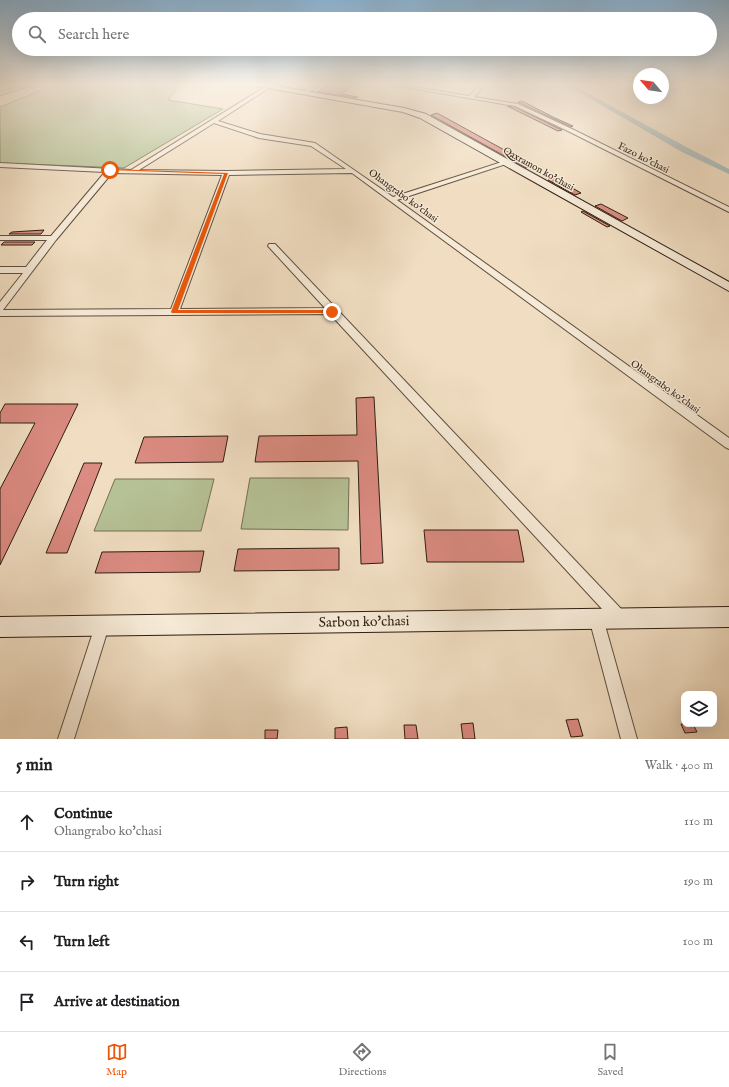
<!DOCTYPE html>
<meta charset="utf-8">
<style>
:root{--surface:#fff;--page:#f6f6f6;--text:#202124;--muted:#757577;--line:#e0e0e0;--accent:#ea580c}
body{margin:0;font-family:"IM FELL English",serif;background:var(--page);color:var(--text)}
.controls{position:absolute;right:12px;bottom:12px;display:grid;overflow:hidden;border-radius:8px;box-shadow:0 4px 16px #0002}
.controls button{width:36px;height:36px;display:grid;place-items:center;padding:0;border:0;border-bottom:1px solid var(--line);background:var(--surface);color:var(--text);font:20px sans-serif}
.compass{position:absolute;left:633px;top:68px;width:36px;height:36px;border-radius:50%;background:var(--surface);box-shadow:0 4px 16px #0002;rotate:299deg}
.stop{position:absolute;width:12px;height:12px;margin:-9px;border:3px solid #ea580c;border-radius:50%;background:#fff}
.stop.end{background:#ea580c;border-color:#fff;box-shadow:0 1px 4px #0008}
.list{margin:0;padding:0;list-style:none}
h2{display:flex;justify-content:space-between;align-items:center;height:52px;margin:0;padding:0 16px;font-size:17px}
h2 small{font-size:13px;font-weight:400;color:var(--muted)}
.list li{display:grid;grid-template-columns:26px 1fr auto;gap:12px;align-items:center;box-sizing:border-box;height:60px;padding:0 16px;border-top:1px solid var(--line)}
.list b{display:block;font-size:15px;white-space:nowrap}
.list p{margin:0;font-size:13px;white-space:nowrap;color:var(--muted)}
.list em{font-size:13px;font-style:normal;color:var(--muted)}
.icon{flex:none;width:22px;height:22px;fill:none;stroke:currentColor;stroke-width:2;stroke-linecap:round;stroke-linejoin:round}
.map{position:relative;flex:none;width:729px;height:739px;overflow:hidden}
.search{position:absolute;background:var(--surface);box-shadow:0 4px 16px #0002;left:12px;right:12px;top:12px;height:44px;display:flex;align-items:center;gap:10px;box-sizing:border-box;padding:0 14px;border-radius:22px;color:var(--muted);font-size:15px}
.sheet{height:292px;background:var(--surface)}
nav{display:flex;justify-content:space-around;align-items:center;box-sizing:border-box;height:56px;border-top:1px solid var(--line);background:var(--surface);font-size:11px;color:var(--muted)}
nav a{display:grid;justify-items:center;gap:2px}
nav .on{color:var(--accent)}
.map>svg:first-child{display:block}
.green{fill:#b6c296;stroke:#727054}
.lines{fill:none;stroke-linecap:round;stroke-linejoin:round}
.canal{fill:#9fb9bd;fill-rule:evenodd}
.building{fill:#db8b81;stroke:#2e1e12}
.street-casing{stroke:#5f4e3e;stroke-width:2}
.secondary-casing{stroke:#2e1e12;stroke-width:2}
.street{fill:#f6ead7;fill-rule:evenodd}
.secondary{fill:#f6ead7;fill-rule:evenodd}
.route{fill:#ea580c}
.labels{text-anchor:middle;stroke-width:3;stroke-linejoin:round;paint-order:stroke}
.far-street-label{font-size:10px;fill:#2e1e12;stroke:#f6ead7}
.near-street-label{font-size:14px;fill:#2e1e12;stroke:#f6ead7}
</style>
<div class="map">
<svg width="729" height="739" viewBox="0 0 729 739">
<rect width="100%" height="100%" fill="#f1dec2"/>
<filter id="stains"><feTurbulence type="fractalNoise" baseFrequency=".005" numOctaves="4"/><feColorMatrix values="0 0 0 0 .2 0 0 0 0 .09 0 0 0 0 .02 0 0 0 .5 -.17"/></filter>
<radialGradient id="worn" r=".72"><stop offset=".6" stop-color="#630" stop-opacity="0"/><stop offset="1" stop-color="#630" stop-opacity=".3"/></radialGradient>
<!-- green -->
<g class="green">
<path d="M 56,84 L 180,84 L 168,100 L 223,109 L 124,168 L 0,163 L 0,107 Z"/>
<path d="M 250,478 L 349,478 L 348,530 L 241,529 Z"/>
<path d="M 115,479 L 214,479 L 201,531 L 94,531 Z"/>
</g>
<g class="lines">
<!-- canal -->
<path class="canal" d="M 565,84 L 571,84 L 688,148 L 729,169 L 729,174 L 682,152 Z"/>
</g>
<!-- building -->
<g class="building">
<path d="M 330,84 L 355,84 L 341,94 L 358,97 L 357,98 L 317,92 Z"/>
<path d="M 522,101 L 555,118 L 573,126 L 571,127 L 518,102 Z"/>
<path d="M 507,106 L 515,107 L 562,130 L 558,131 Z"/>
<path d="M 437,113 L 519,158 L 532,166 L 526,168 L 431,115 Z"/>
<path d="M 555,178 L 581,193 L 575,195 L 548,180 Z"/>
<path d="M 601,204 L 628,218 L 622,221 L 595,206 Z"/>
<path d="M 583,211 L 610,226 L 607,227 L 581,212 Z"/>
<path d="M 44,230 L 41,234 L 9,234 L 12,232 Z"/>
<path d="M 4,242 L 35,242 L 32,245 L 1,245 Z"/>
<path d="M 374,397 L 383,563 L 361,564 L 358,461 L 255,462 L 259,436 L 357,435 L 356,398 Z"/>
<path d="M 5,404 L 78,404 L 0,565 L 0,489 L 35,423 L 0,423 L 0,413 Z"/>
<path d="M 228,436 L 223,462 L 135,463 L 144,437 Z"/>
<path d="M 84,463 L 102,463 L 67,553 L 46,553 Z"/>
<path d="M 424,530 L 518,530 L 524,562 L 427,562 Z"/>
<path d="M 339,548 L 339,570 L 234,571 L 238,549 Z"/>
<path d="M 204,551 L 200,572 L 95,573 L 102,552 Z"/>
<path d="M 578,719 L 583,736 L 571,737 L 566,720 Z"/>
<path d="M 473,723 L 475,739 L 463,739 L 461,724 Z"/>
<path d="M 681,724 L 693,724 L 697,732 L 685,733 Z"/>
<path d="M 404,725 L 416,725 L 418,739 L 405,739 Z"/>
<path d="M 347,727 L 348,739 L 335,739 L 335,728 Z"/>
<path d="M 265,730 L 278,730 L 277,739 L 265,739 Z"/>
</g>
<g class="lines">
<defs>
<g id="street">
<path d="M 30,84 L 35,84 L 0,95 L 0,92 Z"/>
<path d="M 317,84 L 322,84 L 307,93 L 303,92 Z"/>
<path d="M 387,84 L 395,84 L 469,96 L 482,84 L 486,84 L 474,97 L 518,104 L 572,129 L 729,207 L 729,212 L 568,131 L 515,106 Z"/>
<path d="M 268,85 L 272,86 L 218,121 L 260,134 L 315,143 L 393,197 L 505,161 L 509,161 L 509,163 L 397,200 L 729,438 L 729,449 L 725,447 L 352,173 L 229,175 L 180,309 L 325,308 L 268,246 L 269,244 L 275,244 L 625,613 L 627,618 L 625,623 L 620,625 L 615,623 L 330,314 L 0,316 L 0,302 L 23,273 L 0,273 L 0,267 L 26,267 L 47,240 L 0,240 L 0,236 L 51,236 L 105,172 L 0,167 L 0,163 L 131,170 ZM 214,123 L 259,138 L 311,146 L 346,169 L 226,171 L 139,170 ZM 112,173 L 222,175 L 171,309 L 3,310 L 56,240 Z"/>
<path d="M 596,611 L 601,613 L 603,618 L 637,739 L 621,739 L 589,618 L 591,613 Z"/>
<path d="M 102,619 L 107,621 L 109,626 L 74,739 L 58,739 L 95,626 L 97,621 Z"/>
</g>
<g id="secondary">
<path d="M 253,84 L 265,84 L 404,108 L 426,114 L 729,282 L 729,291 L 420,118 L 403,112 L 256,86 Z"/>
<path d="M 729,607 L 729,627 L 0,637 L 0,617 Z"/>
</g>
</defs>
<!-- street casing -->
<use href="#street" class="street-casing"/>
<!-- secondary casing -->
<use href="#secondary" class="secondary-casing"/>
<!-- street -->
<use href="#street" class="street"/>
<!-- secondary -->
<use href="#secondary" class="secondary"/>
</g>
<!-- sky -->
<linearGradient id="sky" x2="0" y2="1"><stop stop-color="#8bb6d7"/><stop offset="0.45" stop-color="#f9f0e4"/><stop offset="1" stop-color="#f9f0e4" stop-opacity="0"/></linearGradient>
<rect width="729" height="187" fill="url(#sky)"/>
<!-- route -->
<path class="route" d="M 108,170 L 110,169 L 228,173 L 178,310 L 332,310 L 335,312 L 334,313 L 172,313 L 171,312 L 224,174 Z"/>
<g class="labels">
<!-- far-street labels -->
<g class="far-street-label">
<text transform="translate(644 157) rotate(27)" y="4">Fazo ko'chasi</text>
<text transform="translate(539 168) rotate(29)" y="4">Qaxramon ko'chasi</text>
<text transform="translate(404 195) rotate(36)" y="4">Ohangrabo ko'chasi</text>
<text transform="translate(666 386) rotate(36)" y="4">Ohangrabo ko'chasi</text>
</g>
<!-- near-street labels -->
<g class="near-street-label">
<text transform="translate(364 621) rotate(-1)" y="5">Sarbon ko'chasi</text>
</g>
</g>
<rect width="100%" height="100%" filter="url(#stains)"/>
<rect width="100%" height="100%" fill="url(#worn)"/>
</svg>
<div class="controls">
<button><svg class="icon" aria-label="layers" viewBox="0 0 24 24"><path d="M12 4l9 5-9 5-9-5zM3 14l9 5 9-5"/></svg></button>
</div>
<svg class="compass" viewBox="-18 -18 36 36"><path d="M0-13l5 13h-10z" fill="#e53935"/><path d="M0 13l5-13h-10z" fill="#757577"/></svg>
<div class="stop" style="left:110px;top:170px"></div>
<div class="stop end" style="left:332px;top:312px"></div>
<div class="search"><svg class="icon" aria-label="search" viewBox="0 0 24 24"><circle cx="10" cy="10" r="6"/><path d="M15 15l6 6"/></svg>Search here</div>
</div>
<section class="sheet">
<h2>5 min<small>Walk · 400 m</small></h2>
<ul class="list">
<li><svg class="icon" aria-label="ahead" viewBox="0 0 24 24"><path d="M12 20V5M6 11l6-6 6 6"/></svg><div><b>Continue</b><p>Ohangrabo ko'chasi</p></div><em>110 m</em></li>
<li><svg class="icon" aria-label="right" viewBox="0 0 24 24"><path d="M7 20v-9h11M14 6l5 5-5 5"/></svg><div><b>Turn right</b></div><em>190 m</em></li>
<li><svg class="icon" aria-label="left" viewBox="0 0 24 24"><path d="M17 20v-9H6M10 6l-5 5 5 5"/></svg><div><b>Turn left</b></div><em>100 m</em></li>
<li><svg class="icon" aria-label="arrive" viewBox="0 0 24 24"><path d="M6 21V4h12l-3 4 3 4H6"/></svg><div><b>Arrive at destination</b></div></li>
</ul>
</section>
<nav>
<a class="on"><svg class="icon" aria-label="map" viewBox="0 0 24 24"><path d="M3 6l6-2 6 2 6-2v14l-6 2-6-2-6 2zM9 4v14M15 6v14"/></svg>Map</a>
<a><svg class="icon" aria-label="directions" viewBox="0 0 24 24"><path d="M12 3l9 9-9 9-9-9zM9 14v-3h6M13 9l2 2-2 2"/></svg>Directions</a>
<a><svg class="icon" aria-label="saved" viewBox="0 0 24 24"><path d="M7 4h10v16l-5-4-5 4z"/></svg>Saved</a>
</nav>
